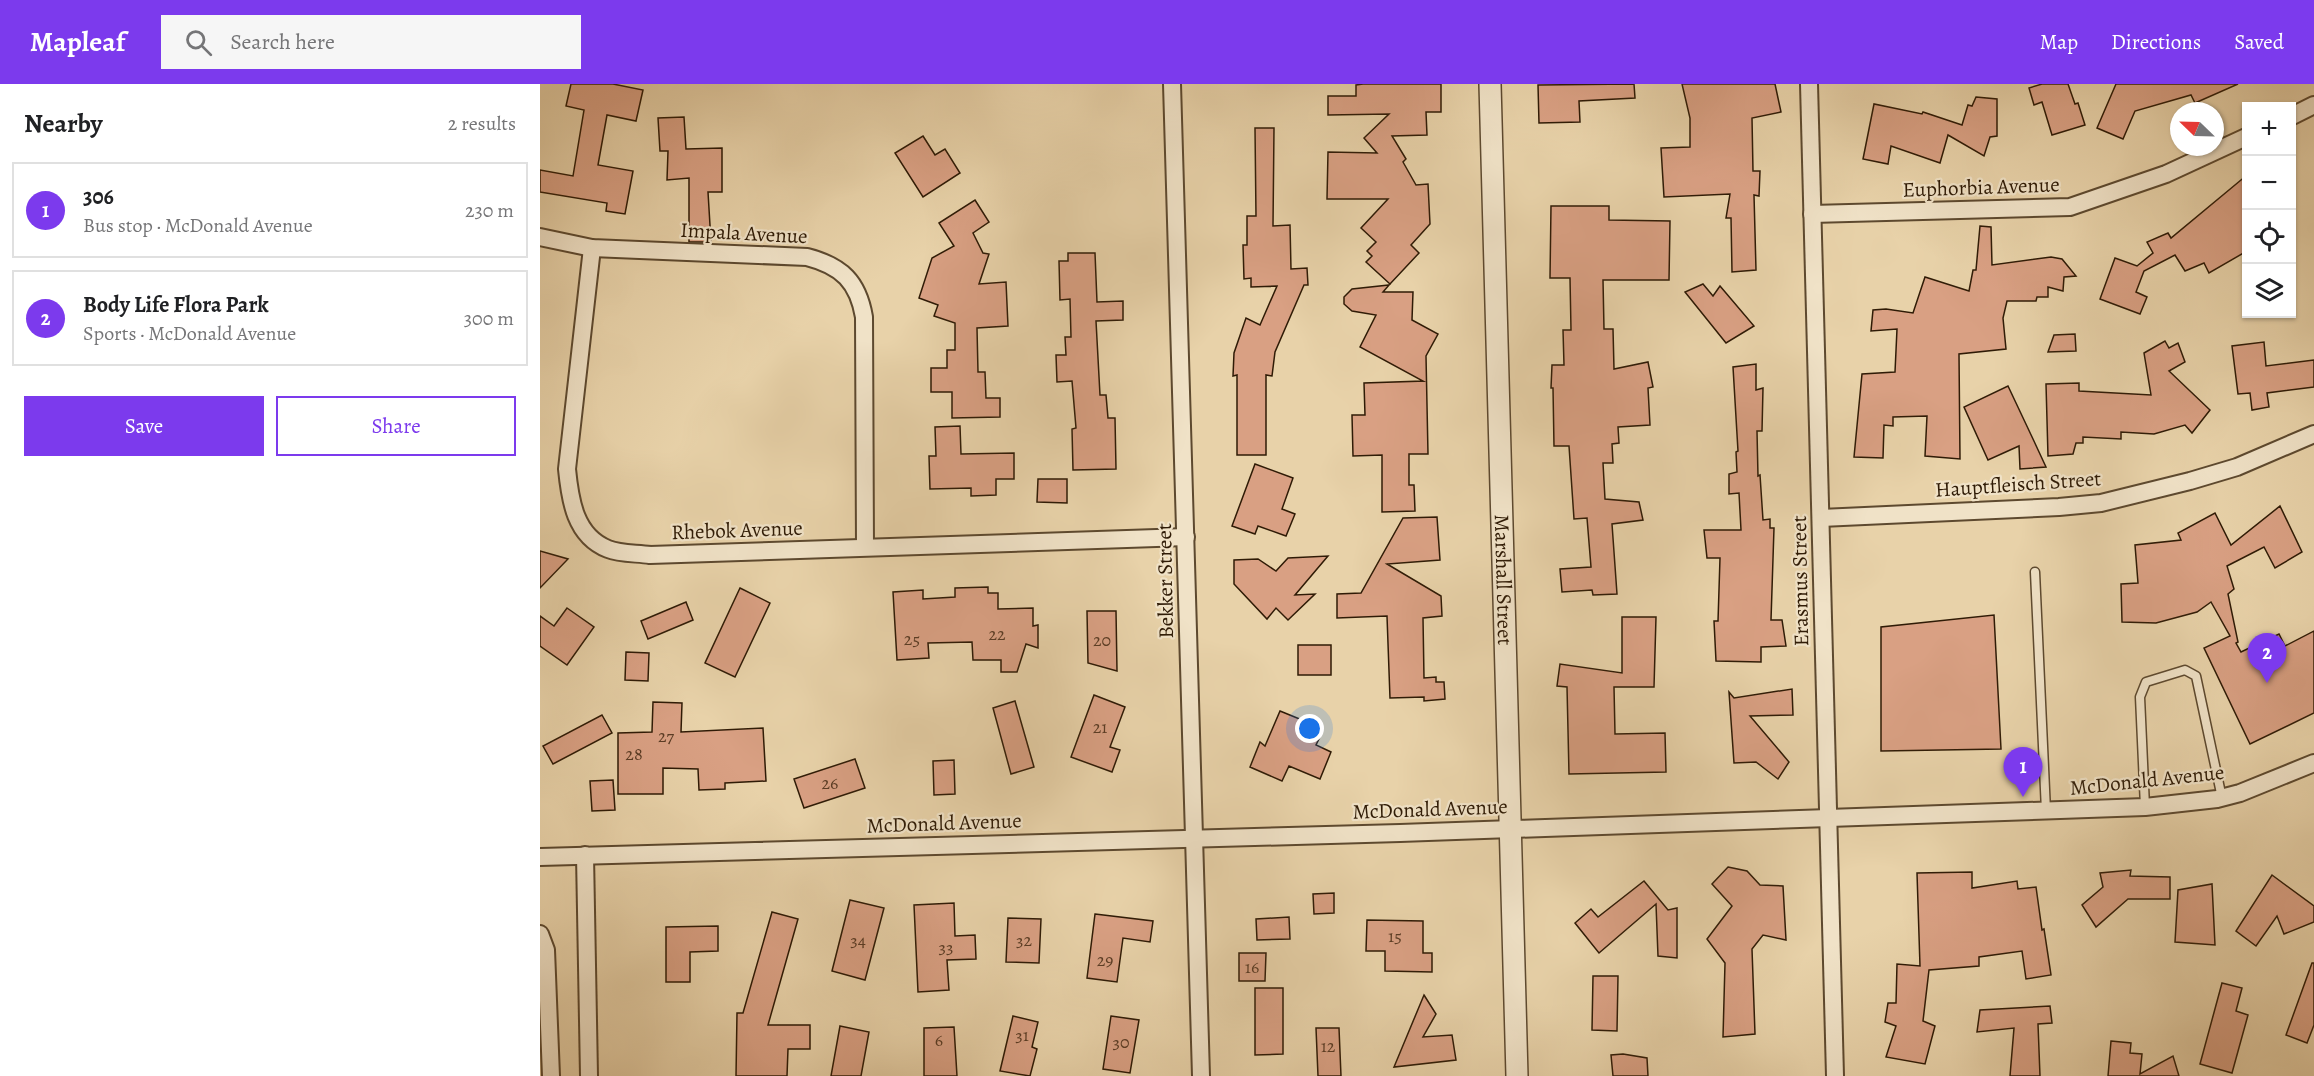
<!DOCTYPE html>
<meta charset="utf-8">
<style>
:root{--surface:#fff;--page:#f6f6f6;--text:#202124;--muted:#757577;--line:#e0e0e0;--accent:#7c3aed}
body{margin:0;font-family:Alegreya,serif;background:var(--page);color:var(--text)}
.controls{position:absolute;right:18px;top:18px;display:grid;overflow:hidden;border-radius:0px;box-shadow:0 2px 4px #0004}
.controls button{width:54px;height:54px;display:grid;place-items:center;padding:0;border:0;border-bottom:2px solid var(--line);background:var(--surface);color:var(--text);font:30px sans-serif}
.compass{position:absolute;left:1630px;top:18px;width:54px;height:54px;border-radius:50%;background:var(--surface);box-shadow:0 2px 4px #0004;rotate:293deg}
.you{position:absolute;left:770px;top:645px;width:21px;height:21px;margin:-15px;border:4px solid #fff;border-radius:50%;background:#1a73e8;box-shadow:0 0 0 9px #1a73e833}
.badge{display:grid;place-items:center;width:39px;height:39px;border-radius:50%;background:var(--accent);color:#fff;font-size:20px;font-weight:700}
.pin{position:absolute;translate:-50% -50px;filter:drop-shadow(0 2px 3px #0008)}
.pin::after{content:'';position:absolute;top:32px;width:21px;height:18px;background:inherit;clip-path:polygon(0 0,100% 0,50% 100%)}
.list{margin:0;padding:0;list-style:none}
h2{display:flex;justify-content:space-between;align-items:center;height:78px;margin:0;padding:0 24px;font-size:26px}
h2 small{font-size:20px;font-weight:400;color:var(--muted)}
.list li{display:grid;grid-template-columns:39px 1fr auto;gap:18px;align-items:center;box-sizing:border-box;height:96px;margin:0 12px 12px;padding:0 12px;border:2px solid var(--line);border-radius:0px}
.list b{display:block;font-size:22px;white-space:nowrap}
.list p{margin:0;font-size:20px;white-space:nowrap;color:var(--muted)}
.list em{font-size:20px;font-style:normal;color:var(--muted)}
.actions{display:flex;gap:12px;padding:18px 24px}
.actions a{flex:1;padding:14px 0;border:2px solid var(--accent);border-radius:0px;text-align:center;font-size:21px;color:var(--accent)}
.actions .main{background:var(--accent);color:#fff}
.icon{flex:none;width:33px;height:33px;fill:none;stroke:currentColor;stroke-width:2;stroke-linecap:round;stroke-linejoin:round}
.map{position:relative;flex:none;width:1774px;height:992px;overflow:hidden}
header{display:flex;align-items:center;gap:36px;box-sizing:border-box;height:84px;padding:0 30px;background:var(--accent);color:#fff}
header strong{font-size:28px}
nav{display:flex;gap:33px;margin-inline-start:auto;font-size:21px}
.search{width:420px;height:54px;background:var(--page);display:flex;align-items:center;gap:15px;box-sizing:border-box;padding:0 21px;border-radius:0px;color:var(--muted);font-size:22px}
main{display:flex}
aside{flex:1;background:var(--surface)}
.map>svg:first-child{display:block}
.building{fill:#d9a083;stroke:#2f1b06;stroke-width:1.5}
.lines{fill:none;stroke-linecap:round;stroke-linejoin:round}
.service-casing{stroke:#5d492f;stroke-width:11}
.minor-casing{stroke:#5d492f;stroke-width:20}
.tertiary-casing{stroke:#5d492f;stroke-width:24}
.service{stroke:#f0e2c7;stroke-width:8}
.minor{stroke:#f0e2c7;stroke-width:16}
.tertiary{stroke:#f0e2c7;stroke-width:21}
.labels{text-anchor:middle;stroke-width:4.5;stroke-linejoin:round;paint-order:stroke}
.number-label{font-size:18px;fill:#5a3c25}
.street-label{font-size:21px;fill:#2f1b06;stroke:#f0e2c7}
</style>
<header>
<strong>Mapleaf</strong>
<div class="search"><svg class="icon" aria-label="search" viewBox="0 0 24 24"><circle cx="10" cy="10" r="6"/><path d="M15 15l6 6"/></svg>Search here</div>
<nav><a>Map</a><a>Directions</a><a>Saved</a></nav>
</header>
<main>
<aside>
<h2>Nearby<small>2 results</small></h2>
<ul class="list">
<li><span class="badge">1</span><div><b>306</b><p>Bus stop · McDonald Avenue</p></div><em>230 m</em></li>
<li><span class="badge">2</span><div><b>Body Life Flora Park</b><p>Sports · McDonald Avenue</p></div><em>300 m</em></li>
</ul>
<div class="actions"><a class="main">Save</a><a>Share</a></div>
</aside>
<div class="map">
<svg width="1774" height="992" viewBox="0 0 1774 992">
<rect width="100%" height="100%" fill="#e8d2a9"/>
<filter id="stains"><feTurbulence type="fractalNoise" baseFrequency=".00333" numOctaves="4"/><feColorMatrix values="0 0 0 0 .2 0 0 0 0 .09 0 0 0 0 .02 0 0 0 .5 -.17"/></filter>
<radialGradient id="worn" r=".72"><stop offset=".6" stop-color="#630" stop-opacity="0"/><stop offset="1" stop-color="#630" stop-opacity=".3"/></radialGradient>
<!-- building -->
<g class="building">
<path d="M 31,0 L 73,0 L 103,6 L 96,37 L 67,31 L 58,81 L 93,87 L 85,130 L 66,127 L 67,119 L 0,108 L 0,86 L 33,92 L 44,26 L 26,22 Z"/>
<path d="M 823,0 L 901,0 L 901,28 L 886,28 L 887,51 L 852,52 L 866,75 L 863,78 L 876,101 L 888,100 L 890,140 L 871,161 L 879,169 L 850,200 L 826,178 L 832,172 L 827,167 L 836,158 L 821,144 L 848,115 L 787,115 L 788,68 L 837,69 L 824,54 L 849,30 L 788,31 L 788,12 L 816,12 L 816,1 Z"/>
<path d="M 1094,0 L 1095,14 L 1039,17 L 1040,38 L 999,39 L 998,1 Z"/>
<path d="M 1142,0 L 1235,0 L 1241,28 L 1212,34 L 1213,87 L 1220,87 L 1219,112 L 1214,111 L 1216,186 L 1192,188 L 1191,134 L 1186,134 L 1190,110 L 1124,113 L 1121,64 L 1150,63 L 1150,34 Z"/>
<path d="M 1502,0 L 1528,0 L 1535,20 L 1538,19 L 1545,41 L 1512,51 L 1502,18 L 1494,21 L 1489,4 Z"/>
<path d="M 1576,0 L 1698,0 L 1655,19 L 1651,11 L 1595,27 L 1583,55 L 1557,44 Z"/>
<path d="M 1436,13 L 1457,15 L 1457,52 L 1450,53 L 1444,72 L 1408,51 L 1400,79 L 1351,62 L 1348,80 L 1323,75 L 1334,20 L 1382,30 L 1383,28 L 1422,41 L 1428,21 L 1432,22 Z"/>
<path d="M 144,33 L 146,65 L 182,64 L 182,108 L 168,108 L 171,158 L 149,158 L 149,94 L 127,96 L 128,67 L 120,67 L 118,34 Z"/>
<path d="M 715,44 L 734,44 L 733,142 L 750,141 L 751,185 L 767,184 L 768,201 L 764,201 L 735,268 L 732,292 L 726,291 L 726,371 L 697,371 L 697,291 L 693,292 L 694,269 L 706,234 L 720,241 L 737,202 L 711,203 L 711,194 L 704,195 L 703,161 L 707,161 L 707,132 L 716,132 Z"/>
<path d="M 383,52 L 395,71 L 405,65 L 420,89 L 383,113 L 355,69 Z"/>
<path d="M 1707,91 L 1707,167 L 1669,189 L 1664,179 L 1645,187 L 1635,171 L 1604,187 L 1596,208 L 1607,213 L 1600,230 L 1560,215 L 1575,174 L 1597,182 L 1613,169 L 1607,158 L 1628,149 L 1631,154 Z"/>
<path d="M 435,116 L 449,138 L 433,149 L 443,169 L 449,170 L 439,200 L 466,198 L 468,242 L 437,244 L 438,288 L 445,288 L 446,314 L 460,314 L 460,333 L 412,334 L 412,308 L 391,308 L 391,284 L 407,284 L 407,266 L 415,266 L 415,239 L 394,232 L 398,221 L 379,214 L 392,174 L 414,162 L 399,139 Z"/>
<path d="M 1011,122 L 1069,122 L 1069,136 L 1130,137 L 1129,196 L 1063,196 L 1064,245 L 1073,245 L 1074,285 L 1108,278 L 1113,303 L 1108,304 L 1110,341 L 1078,343 L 1079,359 L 1072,360 L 1073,379 L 1063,379 L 1065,415 L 1099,418 L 1103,436 L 1072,440 L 1077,510 L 1053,511 L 1052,506 L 1022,508 L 1020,485 L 1051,483 L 1047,434 L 1034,435 L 1029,362 L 1014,362 L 1013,304 L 1011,304 L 1012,281 L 1024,281 L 1023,246 L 1031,246 L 1030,194 L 1010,194 Z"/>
<path d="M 1440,142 L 1451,143 L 1452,181 L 1511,173 L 1522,175 L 1536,192 L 1524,193 L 1523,207 L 1508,203 L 1508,213 L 1497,213 L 1496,217 L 1467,217 L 1463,234 L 1466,265 L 1419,270 L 1420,375 L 1385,372 L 1387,332 L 1353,333 L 1353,342 L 1344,341 L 1343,374 L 1314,373 L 1322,290 L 1355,288 L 1357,245 L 1331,247 L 1333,226 L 1346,225 L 1373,229 L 1385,193 L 1429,207 L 1433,186 L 1436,186 Z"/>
<path d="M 528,169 L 555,169 L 557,218 L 583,217 L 583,236 L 556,237 L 560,311 L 566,311 L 568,334 L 575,334 L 576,385 L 533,386 L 532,345 L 536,344 L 532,297 L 517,298 L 516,271 L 526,271 L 525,253 L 531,253 L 530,215 L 520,216 L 519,177 L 528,177 Z"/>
<path d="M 1163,200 L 1173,212 L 1180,202 L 1214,242 L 1186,259 L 1145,208 Z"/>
<path d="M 849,201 L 843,208 L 873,208 L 872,236 L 898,250 L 886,272 L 888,370 L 869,370 L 869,401 L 874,401 L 875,427 L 842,428 L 842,371 L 813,372 L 812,331 L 825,331 L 824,299 L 883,297 L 820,263 L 836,231 L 812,227 L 804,220 L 804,213 L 812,205 Z"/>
<path d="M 1535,250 L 1536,267 L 1508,268 L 1514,251 Z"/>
<path d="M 1625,257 L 1629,264 L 1638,259 L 1645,278 L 1629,287 L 1670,326 L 1652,349 L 1645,341 L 1614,350 L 1581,348 L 1581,355 L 1543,353 L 1543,359 L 1536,359 L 1533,370 L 1508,372 L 1506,300 L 1539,299 L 1539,307 L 1611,311 L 1604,269 Z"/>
<path d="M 1724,258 L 1726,282 L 1774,276 L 1774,303 L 1727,309 L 1729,323 L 1712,326 L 1710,309 L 1698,310 L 1692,262 Z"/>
<path d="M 1216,280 L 1216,306 L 1223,304 L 1222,347 L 1217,347 L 1218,392 L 1220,391 L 1223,436 L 1230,435 L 1230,444 L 1234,444 L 1231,536 L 1242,536 L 1246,562 L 1221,563 L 1221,578 L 1176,577 L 1174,537 L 1178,537 L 1180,474 L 1167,474 L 1164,446 L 1201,446 L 1199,409 L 1189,410 L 1189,390 L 1197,388 L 1196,368 L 1198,367 L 1193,283 Z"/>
<path d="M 1468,302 L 1493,355 L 1506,383 L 1480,385 L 1479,362 L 1448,376 L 1424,323 Z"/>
<path d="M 420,342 L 421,370 L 474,369 L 474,395 L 456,395 L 456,411 L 431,412 L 431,404 L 390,405 L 389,372 L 396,372 L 395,343 Z"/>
<path d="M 715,380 L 753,394 L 742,425 L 755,430 L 746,452 L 718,442 L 715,450 L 692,442 Z"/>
<path d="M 498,395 L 527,395 L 527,419 L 497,418 Z"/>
<path d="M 1740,422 L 1762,468 L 1735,484 L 1724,463 L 1687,482 L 1694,505 L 1688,510 L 1698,558 L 1696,559 L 1701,568 L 1739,550 L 1745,562 L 1774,547 L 1774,629 L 1710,660 L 1664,564 L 1690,552 L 1671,518 L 1657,528 L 1616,539 L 1582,538 L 1581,500 L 1598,499 L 1595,461 L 1641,456 L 1638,449 L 1675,429 L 1691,461 Z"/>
<path d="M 897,433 L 900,476 L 847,480 L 901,512 L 902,532 L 883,534 L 884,594 L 896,593 L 896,598 L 904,598 L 905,615 L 884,617 L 884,613 L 850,614 L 847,532 L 797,534 L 797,510 L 821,509 L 863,434 Z"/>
<path d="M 0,467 L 28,475 L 0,504 Z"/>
<path d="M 788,472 L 755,511 L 775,510 L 748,536 L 736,524 L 727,535 L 694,500 L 694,476 L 718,475 L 736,487 L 748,474 Z"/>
<path d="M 448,503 L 448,509 L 458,509 L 458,525 L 493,524 L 493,542 L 498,541 L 498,564 L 486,560 L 477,588 L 461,588 L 461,576 L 433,576 L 432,558 L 388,559 L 389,574 L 357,576 L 353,508 L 383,506 L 383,515 L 415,513 L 415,504 Z"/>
<path d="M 200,504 L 230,519 L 195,593 L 165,579 Z"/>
<path d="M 146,518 L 153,536 L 108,555 L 101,537 Z"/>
<path d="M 27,524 L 54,543 L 27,581 L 0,562 L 0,532 L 14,542 Z"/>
<path d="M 547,527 L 576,527 L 577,587 L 548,579 Z"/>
<path d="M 1454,531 L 1461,665 L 1341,667 L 1341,543 Z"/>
<path d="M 1082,533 L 1116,533 L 1114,603 L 1074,603 L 1075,650 L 1125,649 L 1126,688 L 1029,690 L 1027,603 L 1017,602 L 1020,580 L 1082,589 Z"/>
<rect x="758" y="561" width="33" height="30"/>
<path d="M 86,568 L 109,569 L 108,597 L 85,596 Z"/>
<path d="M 1252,605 L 1253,631 L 1210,632 L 1249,678 L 1238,695 L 1216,678 L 1194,679 L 1189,608 L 1194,614 Z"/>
<path d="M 554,611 L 585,623 L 570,663 L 580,666 L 572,688 L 531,673 Z"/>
<path d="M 475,617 L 494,683 L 471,690 L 453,624 Z"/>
<path d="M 113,618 L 142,619 L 141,648 L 223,644 L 226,697 L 185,699 L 185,705 L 159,706 L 158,685 L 123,684 L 123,710 L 78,710 L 78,649 L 112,648 Z"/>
<path d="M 740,627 L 767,638 L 766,645 L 781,651 L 776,661 L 791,668 L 780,695 L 749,682 L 742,697 L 710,683 L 720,658 L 725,662 Z"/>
<path d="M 62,631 L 72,649 L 13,680 L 3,662 Z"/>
<path d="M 315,675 L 325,704 L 264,724 L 254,695 Z"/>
<path d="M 414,676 L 415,710 L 394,711 L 393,677 Z"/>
<path d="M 73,696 L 75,726 L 52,727 L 50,697 Z"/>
<path d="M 1188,783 L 1207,787 L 1220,801 L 1243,802 L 1246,856 L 1223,851 L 1212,865 L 1215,950 L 1183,953 L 1185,879 L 1167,855 L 1192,822 L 1172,800 Z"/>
<path d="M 1591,786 L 1590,792 L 1630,793 L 1630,815 L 1588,815 L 1556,843 L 1542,821 L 1563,803 L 1560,789 Z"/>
<path d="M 1432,788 L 1432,804 L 1477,797 L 1478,805 L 1496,803 L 1502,846 L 1504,845 L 1511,891 L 1486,895 L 1482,867 L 1439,873 L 1439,882 L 1389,886 L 1383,937 L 1395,942 L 1385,980 L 1346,973 L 1356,942 L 1345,938 L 1348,919 L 1356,919 L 1357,880 L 1380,882 L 1377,789 Z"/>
<path d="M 1732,791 L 1774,822 L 1774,838 L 1744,850 L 1737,832 L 1716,862 L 1696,847 Z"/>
<path d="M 1104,797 L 1128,826 L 1137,824 L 1137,874 L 1118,872 L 1116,820 L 1059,869 L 1035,839 L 1051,825 L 1058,833 Z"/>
<path d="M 1672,800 L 1675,861 L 1635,858 L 1638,806 Z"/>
<path d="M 794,809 L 794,829 L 774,830 L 773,810 Z"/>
<path d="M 310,816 L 344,824 L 325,896 L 292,887 Z"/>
<path d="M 414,819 L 415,852 L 435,851 L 436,875 L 407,876 L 409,906 L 378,908 L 374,821 Z"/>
<path d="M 232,828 L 258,835 L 228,941 L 270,941 L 270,965 L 248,965 L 247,992 L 196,992 L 197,929 L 203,929 Z"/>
<path d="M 555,830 L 613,837 L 610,858 L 583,854 L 577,898 L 547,894 Z"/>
<path d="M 749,833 L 750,855 L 717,856 L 716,835 Z"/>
<path d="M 468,834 L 501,835 L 499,879 L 466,878 Z"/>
<path d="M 827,836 L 883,837 L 883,869 L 892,869 L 892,888 L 845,887 L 845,867 L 826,867 Z"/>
<path d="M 178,842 L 178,867 L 150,868 L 150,898 L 126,898 L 126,843 Z"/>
<path d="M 699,869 L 726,869 L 725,897 L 699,897 Z"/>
<path d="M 1772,879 L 1774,879 L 1774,941 L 1767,959 L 1746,951 Z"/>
<path d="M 1053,892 L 1078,892 L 1077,947 L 1052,946 Z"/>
<path d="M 1682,899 L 1702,904 L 1696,927 L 1708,931 L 1692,989 L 1660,980 Z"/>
<path d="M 715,904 L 743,904 L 743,970 L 715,971 Z"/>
<path d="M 884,911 L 896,930 L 883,953 L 912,951 L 916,976 L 854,983 Z"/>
<path d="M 1510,922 L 1512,939 L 1498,940 L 1500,992 L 1470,992 L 1474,944 L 1437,948 L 1440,926 Z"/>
<path d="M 473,932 L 498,938 L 492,963 L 497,965 L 490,992 L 460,987 Z"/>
<path d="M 571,932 L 599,936 L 590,989 L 563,985 Z"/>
<path d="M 300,942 L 329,948 L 321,992 L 291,992 Z"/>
<path d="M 414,943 L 417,992 L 384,992 L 384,944 Z"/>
<path d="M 776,944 L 799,944 L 801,992 L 778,992 Z"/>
<path d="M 1571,957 L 1591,959 L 1590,969 L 1602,970 L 1600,990 L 1633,972 L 1639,992 L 1568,992 Z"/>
<path d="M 1083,970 L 1107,974 L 1108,992 L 1073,992 L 1071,971 Z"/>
</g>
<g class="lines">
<defs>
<g id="service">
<path d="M 1495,488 L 1506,727"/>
<path d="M 1605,723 L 1600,613 L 1606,598 L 1645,586 L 1656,592 L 1682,714"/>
</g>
<g id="minor">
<path d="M 632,0 L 661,992"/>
<path d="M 1269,0 L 1295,992"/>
<path d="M 1752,32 L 1774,21"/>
<path d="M 1272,130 L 1530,123 L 1626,90 L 1706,53"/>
<path d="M 0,153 L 52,164 L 267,173 C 302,182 318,198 324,233 L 325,463"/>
<path d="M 52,164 L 27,385 C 30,416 35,452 68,465 C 80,470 97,469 110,471 L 646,453"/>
<path d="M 1281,434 L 1519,423 L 1561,419 L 1650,397 L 1697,383 L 1774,350"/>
<path d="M 45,771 L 49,992"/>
<path d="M 0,773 L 860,749 L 1605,723 L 1677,715 L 1700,709 L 1774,679"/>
<path d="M 0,850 L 6,866 L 11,992"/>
</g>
<g id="tertiary">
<path id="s1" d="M 950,0 L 977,992"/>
</g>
</defs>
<!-- service casing -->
<use href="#service" class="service-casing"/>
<!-- minor casing -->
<use href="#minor" class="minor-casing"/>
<!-- tertiary casing -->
<use href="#tertiary" class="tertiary-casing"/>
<!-- service -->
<use href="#service" class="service"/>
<!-- minor -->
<use href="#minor" class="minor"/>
<!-- tertiary -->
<use href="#tertiary" class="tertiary"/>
</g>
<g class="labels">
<!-- number labels -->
<g class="number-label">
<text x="457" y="556">22</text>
<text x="372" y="561">25</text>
<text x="562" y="562">20</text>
<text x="560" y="649">21</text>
<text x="126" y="658">27</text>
<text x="94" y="676">28</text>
<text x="290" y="705">26</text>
<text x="855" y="858">15</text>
<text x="318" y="862">34</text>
<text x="484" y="862">32</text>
<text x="406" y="869">33</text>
<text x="565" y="882">29</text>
<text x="712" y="889">16</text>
<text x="482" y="957">31</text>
<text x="399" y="962">6</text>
<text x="581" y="964">30</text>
<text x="788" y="968">12</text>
</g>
<!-- street labels -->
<g class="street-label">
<text transform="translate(1441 103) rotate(-2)" y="7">Euphorbia Avenue</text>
<text transform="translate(204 149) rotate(3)" y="7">Impala Avenue</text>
<text transform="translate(1478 400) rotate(-4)" y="7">Hauptfleisch Street</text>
<text transform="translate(197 446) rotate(-2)" y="7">Rhebok Avenue</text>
<text dy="7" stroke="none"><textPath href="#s1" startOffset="496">Marshall Street</textPath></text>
<text transform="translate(625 497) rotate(-91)" y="7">Bekker Street</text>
<text transform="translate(1260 497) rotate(-91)" y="7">Erasmus Street</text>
<text transform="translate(1607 696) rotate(-6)" y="7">McDonald Avenue</text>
<text transform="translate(890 725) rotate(-2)" y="7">McDonald Avenue</text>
<text transform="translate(404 739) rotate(-2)" y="7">McDonald Avenue</text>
</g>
</g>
<rect width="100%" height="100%" filter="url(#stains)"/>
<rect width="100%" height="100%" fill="url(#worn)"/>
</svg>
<div class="controls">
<button>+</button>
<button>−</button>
<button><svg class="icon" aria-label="locate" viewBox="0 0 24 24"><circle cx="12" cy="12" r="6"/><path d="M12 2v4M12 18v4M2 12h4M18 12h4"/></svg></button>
<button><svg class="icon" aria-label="layers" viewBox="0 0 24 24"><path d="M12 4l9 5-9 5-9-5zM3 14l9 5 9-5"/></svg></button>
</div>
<svg class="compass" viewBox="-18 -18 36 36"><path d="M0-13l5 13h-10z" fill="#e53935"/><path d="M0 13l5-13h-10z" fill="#757577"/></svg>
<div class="you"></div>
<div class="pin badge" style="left:1483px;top:713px">1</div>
<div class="pin badge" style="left:1727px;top:599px">2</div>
</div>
</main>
